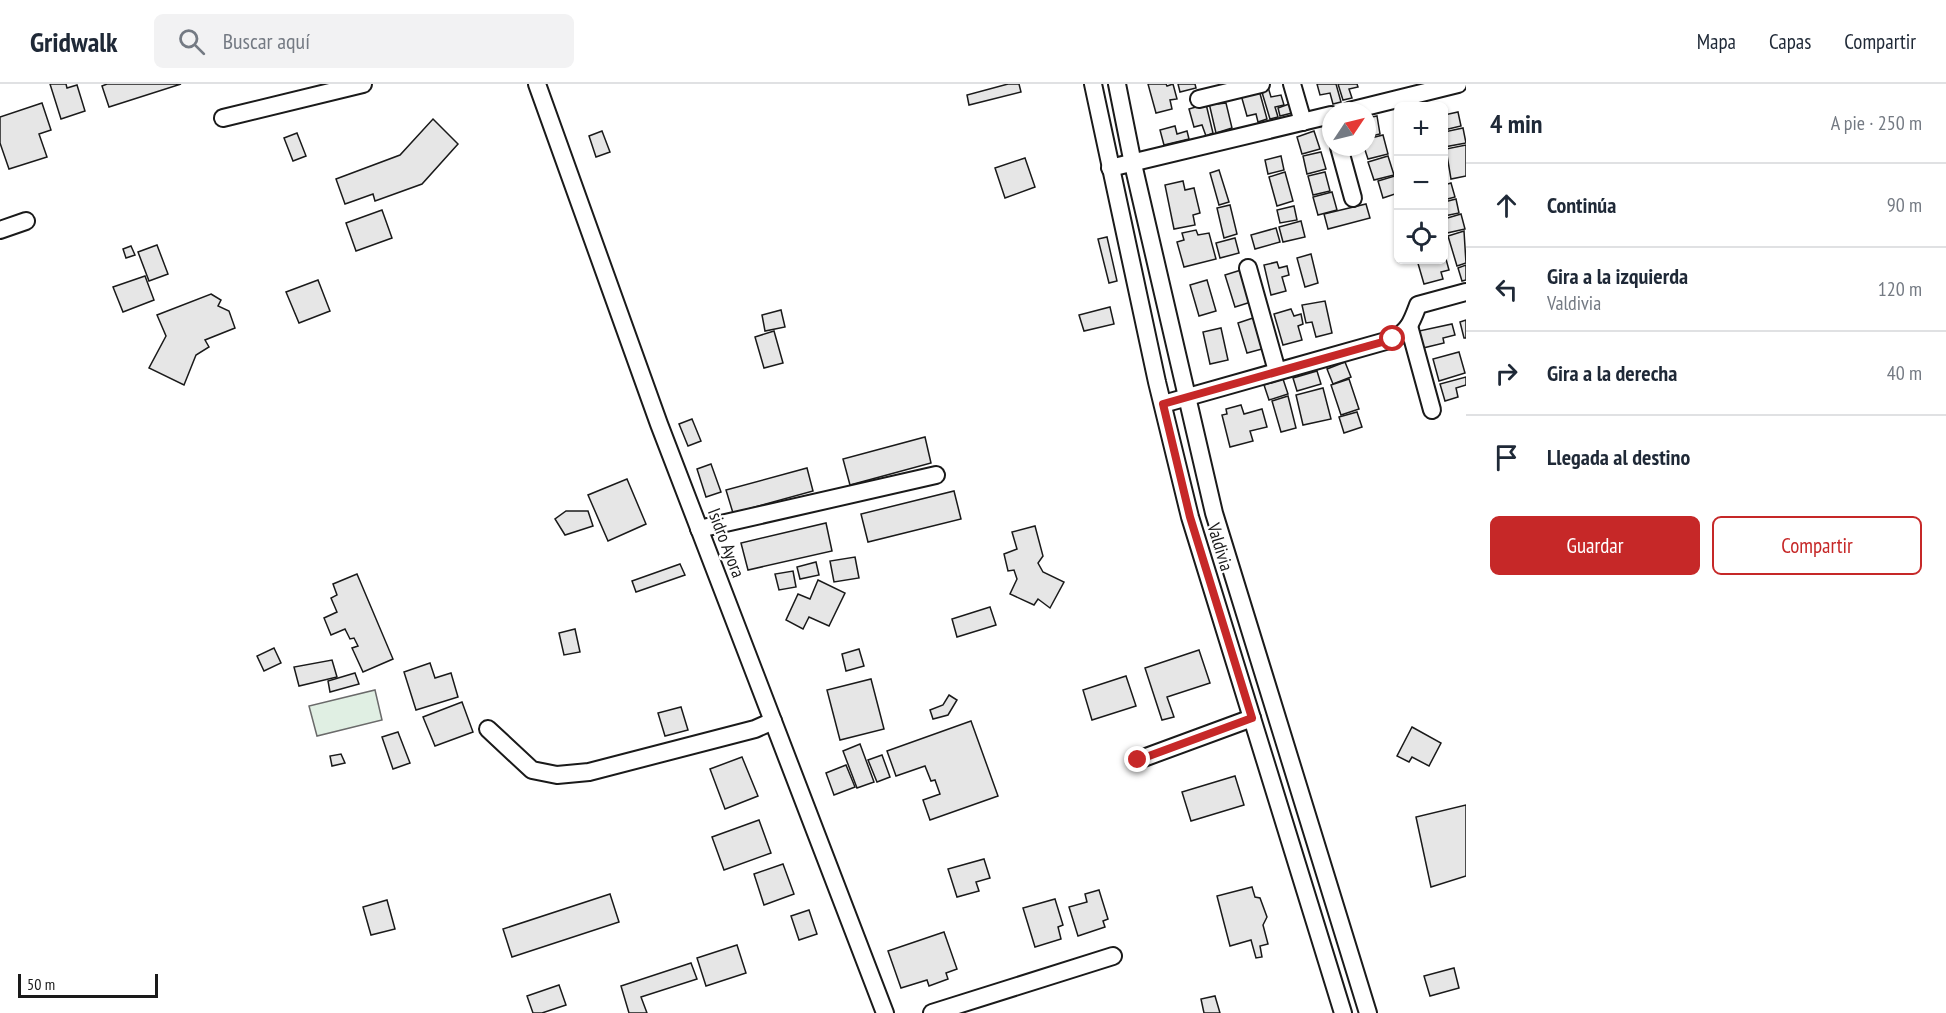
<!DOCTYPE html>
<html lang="es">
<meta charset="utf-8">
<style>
:root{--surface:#fff;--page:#f2f2f3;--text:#1f2937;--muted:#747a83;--line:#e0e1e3;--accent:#c62828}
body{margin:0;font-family:"PT Sans Narrow",sans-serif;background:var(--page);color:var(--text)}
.controls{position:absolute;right:18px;top:18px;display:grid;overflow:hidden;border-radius:9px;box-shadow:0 2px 4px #0004}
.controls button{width:54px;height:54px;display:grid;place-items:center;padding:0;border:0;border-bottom:2px solid var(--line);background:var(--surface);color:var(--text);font:30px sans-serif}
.compass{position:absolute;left:1322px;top:18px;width:54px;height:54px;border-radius:50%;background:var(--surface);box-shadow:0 2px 4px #0004;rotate:55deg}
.scale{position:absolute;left:18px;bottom:15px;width:140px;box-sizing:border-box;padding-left:6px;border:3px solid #1a1a1a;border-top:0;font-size:16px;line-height:21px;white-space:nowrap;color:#1a1a1a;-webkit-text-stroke:4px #fff;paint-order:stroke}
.stop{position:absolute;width:18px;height:18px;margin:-14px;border:4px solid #c62828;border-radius:50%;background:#fff}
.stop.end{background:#c62828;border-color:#fff;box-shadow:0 2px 6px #0008}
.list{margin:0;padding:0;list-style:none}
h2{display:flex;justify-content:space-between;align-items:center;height:78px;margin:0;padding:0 24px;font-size:26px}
h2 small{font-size:20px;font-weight:400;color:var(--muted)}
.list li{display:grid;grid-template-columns:39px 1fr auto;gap:18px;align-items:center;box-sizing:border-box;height:84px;padding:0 24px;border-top:2px solid var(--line)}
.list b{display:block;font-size:22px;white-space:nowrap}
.list p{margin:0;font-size:20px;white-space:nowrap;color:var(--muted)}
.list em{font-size:20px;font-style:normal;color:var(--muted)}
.actions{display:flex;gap:12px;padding:18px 24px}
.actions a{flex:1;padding:14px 0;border:2px solid var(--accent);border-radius:9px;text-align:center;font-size:21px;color:var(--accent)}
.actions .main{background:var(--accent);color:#fff}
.icon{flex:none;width:33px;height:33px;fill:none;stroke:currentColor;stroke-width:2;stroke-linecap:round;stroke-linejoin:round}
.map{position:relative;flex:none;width:1466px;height:929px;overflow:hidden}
header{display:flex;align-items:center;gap:36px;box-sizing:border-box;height:84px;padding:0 30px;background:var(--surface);border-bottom:2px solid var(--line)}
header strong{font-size:28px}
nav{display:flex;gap:33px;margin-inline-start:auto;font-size:21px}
.search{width:420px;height:54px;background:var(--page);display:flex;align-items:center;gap:15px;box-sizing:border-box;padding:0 21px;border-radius:9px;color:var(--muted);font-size:22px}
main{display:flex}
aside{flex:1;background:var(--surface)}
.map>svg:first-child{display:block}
.green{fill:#e0efe3;stroke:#6a6a6a;stroke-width:1.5}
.building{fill:#e6e6e6;stroke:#1a1a1a;stroke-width:1.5}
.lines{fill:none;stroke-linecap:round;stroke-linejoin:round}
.minor-casing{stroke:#1a1a1a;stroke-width:20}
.minor{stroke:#fff;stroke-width:16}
.route{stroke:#c62828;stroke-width:8}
.labels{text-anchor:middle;stroke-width:4.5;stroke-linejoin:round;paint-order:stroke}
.street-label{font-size:18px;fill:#1a1a1a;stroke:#fff}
</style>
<header>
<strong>Gridwalk</strong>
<div class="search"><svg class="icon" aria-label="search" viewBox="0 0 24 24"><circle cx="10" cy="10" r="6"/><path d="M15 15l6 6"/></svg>Buscar aquí</div>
<nav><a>Mapa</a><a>Capas</a><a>Compartir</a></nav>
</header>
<main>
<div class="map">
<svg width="1466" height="929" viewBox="0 0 1466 929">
<rect width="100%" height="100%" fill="#fff"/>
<!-- green -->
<path class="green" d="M 375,606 L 382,636 L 317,652 L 309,622 Z"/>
<!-- building -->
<g class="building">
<path d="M 50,0 L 66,0 L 67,4 L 77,1 L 85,27 L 61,35 Z"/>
<path d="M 107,0 L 181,0 L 109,23 L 102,2 Z"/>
<path d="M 1008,0 L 1019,0 L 1021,8 L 969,21 L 967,11 Z"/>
<path d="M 1148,0 L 1166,0 L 1167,2 L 1173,0 L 1177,15 L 1170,16 L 1172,25 L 1156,29 Z"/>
<path d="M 1178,0 L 1195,0 L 1196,4 L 1180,8 Z"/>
<path d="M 1317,0 L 1336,0 L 1341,18 L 1333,20 L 1330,9 L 1320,11 Z"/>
<path d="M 1338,0 L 1357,0 L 1358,3 L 1349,5 L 1352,14 L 1343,16 Z"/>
<path d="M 1268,3 L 1271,13 L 1281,11 L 1284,21 L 1275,23 L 1278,33 L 1270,35 L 1261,5 Z"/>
<path d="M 1259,6 L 1267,35 L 1258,38 L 1256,30 L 1247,32 L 1241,11 Z"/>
<path d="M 1217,17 L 1218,20 L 1226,19 L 1232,44 L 1216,49 L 1209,19 Z"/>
<path d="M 42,19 L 51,46 L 39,50 L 47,73 L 9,85 L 0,59 L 0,33 Z"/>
<path d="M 1206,20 L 1213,49 L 1206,52 L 1202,41 L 1194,43 L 1189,25 Z"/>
<path d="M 1289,20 L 1292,29 L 1280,32 L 1278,24 Z"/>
<path d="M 1458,28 L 1461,42 L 1444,46 L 1444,31 Z"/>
<path d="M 1377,32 L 1380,50 L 1367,53 L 1367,34 Z"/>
<path d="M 433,35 L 458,60 L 422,100 L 375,117 L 373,110 L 345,120 L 336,95 L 400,71 Z"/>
<path d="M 1175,42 L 1177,50 L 1187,47 L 1189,55 L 1164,61 L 1160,46 Z"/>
<path d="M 1463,44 L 1466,59 L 1444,63 L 1444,48 Z"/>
<path d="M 602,47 L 610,68 L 596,73 L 589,52 Z"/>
<path d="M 1314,47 L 1320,65 L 1302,70 L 1297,53 Z"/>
<path d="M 297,49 L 306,72 L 293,77 L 284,54 Z"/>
<path d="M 1383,51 L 1388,70 L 1368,75 L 1364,63 L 1367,63 L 1367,55 Z"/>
<path d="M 1466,61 L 1466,92 L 1451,95 L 1446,65 Z"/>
<path d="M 1321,68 L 1326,85 L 1307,90 L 1303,72 Z"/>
<path d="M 1281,72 L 1284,86 L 1268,90 L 1265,76 Z"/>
<path d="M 1388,72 L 1394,91 L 1374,96 L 1368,78 Z"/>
<path d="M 1025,74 L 1035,103 L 1005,114 L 995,84 Z"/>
<path d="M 1219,86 L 1229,118 L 1219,121 L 1210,89 Z"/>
<path d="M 1285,88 L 1293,117 L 1277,122 L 1269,93 Z"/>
<path d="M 1325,88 L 1330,107 L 1313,111 L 1308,92 Z"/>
<path d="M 1398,91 L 1398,109 L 1383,114 L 1378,97 Z"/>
<path d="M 1183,97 L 1185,106 L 1194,104 L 1200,129 L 1193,131 L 1195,141 L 1174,145 L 1165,101 Z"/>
<path d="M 1451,99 L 1455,113 L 1444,116 L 1444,101 Z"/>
<path d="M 1332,108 L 1337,126 L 1318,131 L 1313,113 Z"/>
<path d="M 1456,115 L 1459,129 L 1444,132 L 1444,118 Z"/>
<path d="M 1366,120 L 1370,134 L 1328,145 L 1324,130 Z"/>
<path d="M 1230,121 L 1237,150 L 1224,154 L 1217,124 Z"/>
<path d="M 1294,122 L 1297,136 L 1280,139 L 1277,126 Z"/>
<path d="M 382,126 L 392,154 L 356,167 L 346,139 Z"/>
<path d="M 1461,130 L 1465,145 L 1447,149 L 1444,135 Z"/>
<path d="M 1301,137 L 1305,153 L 1283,158 L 1279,143 Z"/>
<path d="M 1276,144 L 1280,158 L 1255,165 L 1251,151 Z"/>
<path d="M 1196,146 L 1198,151 L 1209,149 L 1216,175 L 1184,183 L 1177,158 L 1184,156 L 1182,149 Z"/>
<path d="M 1464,147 L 1466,179 L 1457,182 L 1448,152 Z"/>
<path d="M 1107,153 L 1117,197 L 1109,199 L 1098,155 Z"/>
<path d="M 1235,154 L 1239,169 L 1220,174 L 1216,159 Z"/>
<path d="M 157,161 L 168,190 L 149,197 L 138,168 Z"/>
<path d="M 131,162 L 135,171 L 126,174 L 123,165 Z"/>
<path d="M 1444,168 L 1449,186 L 1441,188 L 1443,195 L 1424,200 L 1417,176 L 1444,176 Z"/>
<path d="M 1311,170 L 1318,199 L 1305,203 L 1297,174 Z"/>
<path d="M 1277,178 L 1279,184 L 1287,182 L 1289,191 L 1282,193 L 1286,207 L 1271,211 L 1264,181 Z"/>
<path d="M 1466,181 L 1466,196 L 1462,197 L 1458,184 Z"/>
<path d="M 1241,186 L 1251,218 L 1235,223 L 1225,191 Z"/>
<path d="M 145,192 L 154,216 L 123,228 L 113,203 Z"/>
<path d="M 318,196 L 330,227 L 299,239 L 286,208 Z"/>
<path d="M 1207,196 L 1216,227 L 1199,232 L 1190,201 Z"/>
<path d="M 211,210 L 221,216 L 218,222 L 229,227 L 235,244 L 205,256 L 209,263 L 196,271 L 184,301 L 149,284 L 166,252 L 157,231 Z"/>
<path d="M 1325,217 L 1332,249 L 1316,253 L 1312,238 L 1306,239 L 1302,221 Z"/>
<path d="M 1110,223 L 1114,240 L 1084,247 L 1079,231 Z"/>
<path d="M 1291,225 L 1294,232 L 1301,230 L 1303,240 L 1298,242 L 1302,256 L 1283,261 L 1274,230 Z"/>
<path d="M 781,226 L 785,243 L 765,247 L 762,231 Z"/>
<path d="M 1253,234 L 1262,265 L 1247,269 L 1238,239 Z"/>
<path d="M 1466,236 L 1466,254 L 1464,254 L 1460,238 Z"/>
<path d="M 1452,240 L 1455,251 L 1443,254 L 1444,259 L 1423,264 L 1419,247 Z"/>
<path d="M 1221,244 L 1228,276 L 1210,280 L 1203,248 Z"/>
<path d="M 774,247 L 783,279 L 764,284 L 755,253 Z"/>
<path d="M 1459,268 L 1465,289 L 1439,297 L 1433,275 Z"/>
<path d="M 1345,278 L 1351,293 L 1333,300 L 1327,285 Z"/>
<path d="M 1317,287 L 1321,300 L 1297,307 L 1293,294 Z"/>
<path d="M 1466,293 L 1466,301 L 1456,304 L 1458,313 L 1445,317 L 1440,300 Z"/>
<path d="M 1283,295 L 1288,310 L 1269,316 L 1264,301 Z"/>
<path d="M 1349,295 L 1359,325 L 1341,331 L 1331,301 Z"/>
<path d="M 1323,304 L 1331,335 L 1303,341 L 1296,311 Z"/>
<path d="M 1288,312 L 1296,344 L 1281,348 L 1272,317 Z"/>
<path d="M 1241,321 L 1244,330 L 1262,325 L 1267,343 L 1250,347 L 1253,357 L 1230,363 L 1222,331 L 1227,330 L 1226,325 Z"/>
<path d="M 1357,328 L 1362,343 L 1344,349 L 1339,333 Z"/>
<path d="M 692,335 L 701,357 L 688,362 L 679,340 Z"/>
<path d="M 925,353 L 931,379 L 850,401 L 843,375 Z"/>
<path d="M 711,380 L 721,408 L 706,413 L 697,385 Z"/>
<path d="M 807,384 L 813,407 L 733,429 L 726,406 Z"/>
<path d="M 627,395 L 646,440 L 608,457 L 588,411 Z"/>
<path d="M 954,407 L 961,435 L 868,458 L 861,430 Z"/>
<path d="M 566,427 L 588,427 L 593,442 L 565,451 L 555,435 Z"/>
<path d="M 826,439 L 832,467 L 748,486 L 741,459 Z"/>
<path d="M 1035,442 L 1043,472 L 1038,479 L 1043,488 L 1064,498 L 1050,524 L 1038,515 L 1034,521 L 1010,510 L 1017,495 L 1014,486 L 1008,487 L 1004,470 L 1017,465 L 1012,448 Z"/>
<path d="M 855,473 L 859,494 L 834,498 L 830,477 Z"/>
<path d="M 816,478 L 819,491 L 800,495 L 797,483 Z"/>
<path d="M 680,480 L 685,491 L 636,508 L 632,497 Z"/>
<path d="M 793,487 L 796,503 L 779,506 L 775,490 Z"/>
<path d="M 357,490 L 393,575 L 363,588 L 352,564 L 358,562 L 354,554 L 350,555 L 345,545 L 331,551 L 324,534 L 337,528 L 331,514 L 337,511 L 333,500 Z"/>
<path d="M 818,496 L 845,509 L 829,542 L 809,533 L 803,545 L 786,536 L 798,510 L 810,515 Z"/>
<path d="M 990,523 L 996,541 L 957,553 L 952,535 Z"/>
<path d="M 575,545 L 580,568 L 564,571 L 559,549 Z"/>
<path d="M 274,564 L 281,579 L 264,587 L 257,572 Z"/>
<path d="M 859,565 L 864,582 L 846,587 L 842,570 Z"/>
<path d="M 1199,566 L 1210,599 L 1167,613 L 1174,633 L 1162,636 L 1145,584 Z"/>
<path d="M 332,576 L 337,593 L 299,602 L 294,583 Z"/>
<path d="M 430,579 L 435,594 L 451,589 L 458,613 L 416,626 L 404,588 Z"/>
<path d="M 355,589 L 359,600 L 330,608 L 328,597 Z"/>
<path d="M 1126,592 L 1136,622 L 1092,636 L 1083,606 Z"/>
<path d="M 871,595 L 884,645 L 840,656 L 827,606 Z"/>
<path d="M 949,611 L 957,616 L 948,631 L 933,635 L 930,626 L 943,621 Z"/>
<path d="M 462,618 L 473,648 L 435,662 L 423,633 Z"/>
<path d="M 681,623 L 688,646 L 665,652 L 658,629 Z"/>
<path d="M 971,637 L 998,712 L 930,736 L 923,716 L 940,710 L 935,696 L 931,697 L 925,682 L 896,692 L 887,667 Z"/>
<path d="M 1412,643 L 1441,659 L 1429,682 L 1412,673 L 1409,678 L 1397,672 Z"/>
<path d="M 398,648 L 410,679 L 393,685 L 382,653 Z"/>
<path d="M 860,660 L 874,698 L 857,704 L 843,667 Z"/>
<path d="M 341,670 L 345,679 L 332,682 L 330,672 Z"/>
<path d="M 882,671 L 890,693 L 877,698 L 868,676 Z"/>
<path d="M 742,673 L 758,712 L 725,725 L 710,685 Z"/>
<path d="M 846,681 L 855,703 L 834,711 L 826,689 Z"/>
<path d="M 1235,692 L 1244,721 L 1191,737 L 1182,708 Z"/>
<path d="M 1466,721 L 1466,792 L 1431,803 L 1416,733 Z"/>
<path d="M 759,736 L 771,769 L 724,786 L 712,753 Z"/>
<path d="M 984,775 L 990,794 L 976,798 L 979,807 L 957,813 L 948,785 Z"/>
<path d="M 783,780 L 794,810 L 764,821 L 754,790 Z"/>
<path d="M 1252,803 L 1255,813 L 1260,814 L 1267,833 L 1263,841 L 1268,860 L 1260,862 L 1262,873 L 1256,874 L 1251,856 L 1230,862 L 1217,812 Z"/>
<path d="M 1099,806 L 1108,835 L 1103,837 L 1105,843 L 1078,852 L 1069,823 L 1087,818 L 1085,810 Z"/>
<path d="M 610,810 L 619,838 L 512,873 L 503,845 Z"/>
<path d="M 1055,815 L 1063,841 L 1058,843 L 1061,855 L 1035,863 L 1023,824 Z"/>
<path d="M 387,816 L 395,845 L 371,851 L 363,823 Z"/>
<path d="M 809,826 L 817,850 L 799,856 L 791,832 Z"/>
<path d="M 944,848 L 957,885 L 946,889 L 948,895 L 929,902 L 927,896 L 901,904 L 888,867 Z"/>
<path d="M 737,861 L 746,889 L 706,902 L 697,874 Z"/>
<path d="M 691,879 L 697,895 L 641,913 L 647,929 L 629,929 L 621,902 Z"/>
<path d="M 1454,884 L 1459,904 L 1430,912 L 1424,892 Z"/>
<path d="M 559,901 L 566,921 L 542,929 L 533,929 L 527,912 Z"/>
<path d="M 1215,912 L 1220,929 L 1204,929 L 1201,915 Z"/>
</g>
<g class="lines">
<defs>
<g id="minor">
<path d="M 537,0 L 659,340 L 885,929"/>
<path d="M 1093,0 L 1157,298 L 1190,433 L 1343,929"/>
<path d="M 1117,0 L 1133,80 L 1214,429 L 1368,929"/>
<path d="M 1292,0 L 1303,38"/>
<path d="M 1199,15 L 1261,0"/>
<path d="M 1349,27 L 1458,0"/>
<path d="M 223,34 L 363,0"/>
<path d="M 1339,63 L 1353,114"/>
<path d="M 1110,84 L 1331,31"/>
<path d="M 0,146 L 26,137"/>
<path d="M 1248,184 L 1277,287"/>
<path d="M 1409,242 L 1432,326"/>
<path d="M 1163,320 L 1393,255 C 1409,247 1412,237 1418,221 L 1466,208"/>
<path d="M 699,445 L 936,391"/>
<path d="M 488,645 L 532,686 L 557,691 L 589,688 L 755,645 L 773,637"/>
<path d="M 1138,676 L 1252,634"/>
<path d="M 932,929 L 1113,872"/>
</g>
</defs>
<!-- minor casing -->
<use href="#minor" class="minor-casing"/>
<!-- minor -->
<use href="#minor" class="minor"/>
</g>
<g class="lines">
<!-- route -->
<path class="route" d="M 1138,676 L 1252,634 L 1190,433 L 1163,320 L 1393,255"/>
</g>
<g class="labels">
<!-- street labels -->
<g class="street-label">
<text transform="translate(726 459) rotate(69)" y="6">Isidro Ayora</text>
<text transform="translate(1220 463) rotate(73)" y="6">Valdivia</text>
</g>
</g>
</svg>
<div class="controls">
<button>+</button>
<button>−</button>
<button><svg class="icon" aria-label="locate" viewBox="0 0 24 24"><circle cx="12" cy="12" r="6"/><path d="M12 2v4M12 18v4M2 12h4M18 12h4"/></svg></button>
</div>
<svg class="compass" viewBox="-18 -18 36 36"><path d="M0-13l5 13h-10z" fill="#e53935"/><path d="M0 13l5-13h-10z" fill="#747a83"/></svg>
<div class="scale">50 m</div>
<div class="stop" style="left:1393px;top:255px"></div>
<div class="stop end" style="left:1138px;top:676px"></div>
</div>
<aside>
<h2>4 min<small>A pie · 250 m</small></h2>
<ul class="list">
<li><svg class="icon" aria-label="ahead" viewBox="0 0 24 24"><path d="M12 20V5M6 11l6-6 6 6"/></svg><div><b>Continúa</b></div><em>90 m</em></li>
<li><svg class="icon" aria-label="left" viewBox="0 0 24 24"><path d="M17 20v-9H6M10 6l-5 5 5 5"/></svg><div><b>Gira a la izquierda</b><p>Valdivia</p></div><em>120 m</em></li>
<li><svg class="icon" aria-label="right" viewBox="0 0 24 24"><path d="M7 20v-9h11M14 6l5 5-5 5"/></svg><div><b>Gira a la derecha</b></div><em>40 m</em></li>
<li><svg class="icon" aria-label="arrive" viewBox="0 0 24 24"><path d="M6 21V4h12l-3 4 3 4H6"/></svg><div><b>Llegada al destino</b></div></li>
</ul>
<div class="actions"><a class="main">Guardar</a><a>Compartir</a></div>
</aside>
</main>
